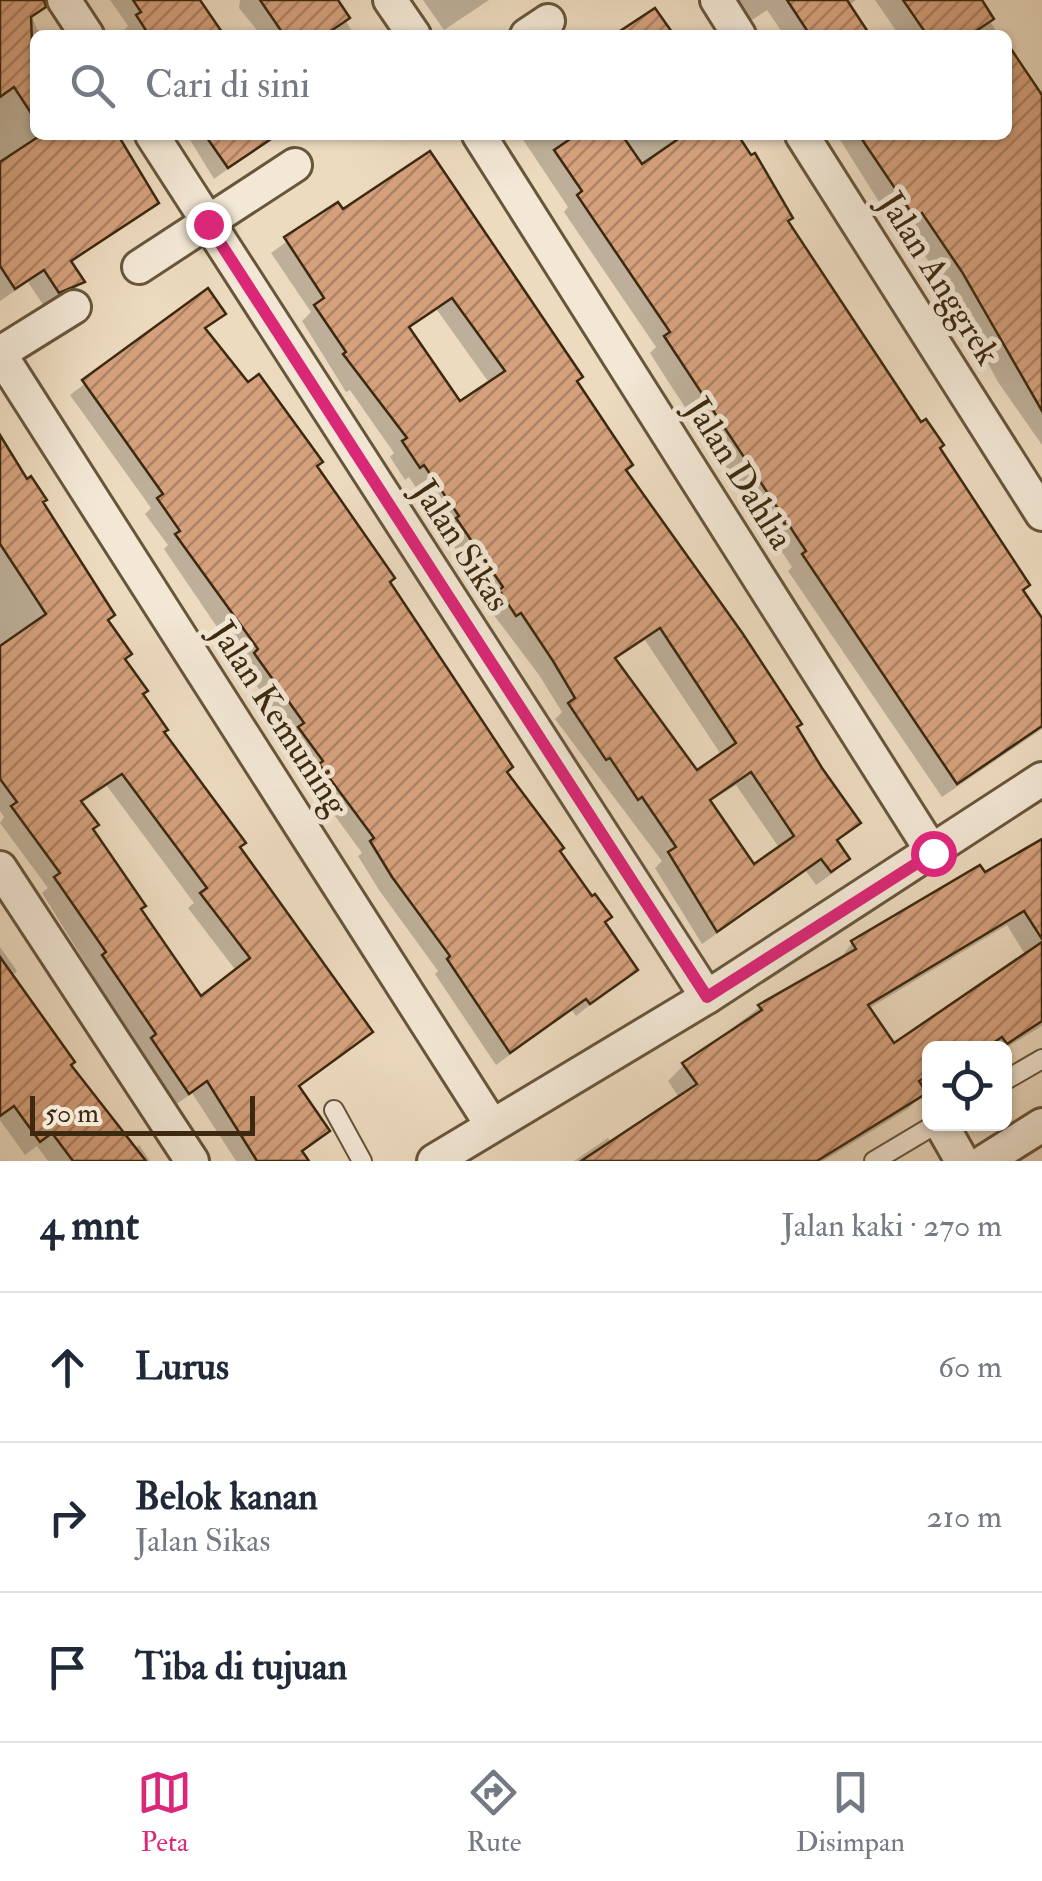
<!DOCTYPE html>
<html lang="id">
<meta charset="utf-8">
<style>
:root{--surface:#fff;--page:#f2f2f3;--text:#1f2937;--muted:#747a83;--line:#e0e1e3;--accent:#db2777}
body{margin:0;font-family:"IM FELL Double Pica",serif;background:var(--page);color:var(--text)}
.controls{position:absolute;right:30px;bottom:30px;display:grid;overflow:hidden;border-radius:15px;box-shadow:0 2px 8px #0004}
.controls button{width:90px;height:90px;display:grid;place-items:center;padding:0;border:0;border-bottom:2px solid var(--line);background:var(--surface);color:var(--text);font:50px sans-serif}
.scale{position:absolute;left:30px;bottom:25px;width:225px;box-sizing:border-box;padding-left:10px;border:5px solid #3c290f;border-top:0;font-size:28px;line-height:35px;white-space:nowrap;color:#3c290f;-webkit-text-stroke:8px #f3e8d6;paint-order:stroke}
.stop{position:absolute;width:30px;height:30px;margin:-22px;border:8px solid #db2777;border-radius:50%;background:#fff}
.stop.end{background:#db2777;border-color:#fff;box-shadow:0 2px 10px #0008}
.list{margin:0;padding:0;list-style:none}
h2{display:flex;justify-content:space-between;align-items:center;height:130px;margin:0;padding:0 40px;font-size:42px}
h2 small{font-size:32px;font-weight:400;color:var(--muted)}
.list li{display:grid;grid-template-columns:65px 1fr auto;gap:30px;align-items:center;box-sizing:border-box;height:150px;padding:0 40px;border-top:2px solid var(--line)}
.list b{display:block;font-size:38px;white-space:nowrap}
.list p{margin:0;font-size:32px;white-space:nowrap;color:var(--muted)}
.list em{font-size:32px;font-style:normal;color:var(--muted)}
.icon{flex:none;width:55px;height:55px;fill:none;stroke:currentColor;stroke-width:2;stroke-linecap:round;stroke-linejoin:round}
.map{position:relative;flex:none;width:1042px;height:1161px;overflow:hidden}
.search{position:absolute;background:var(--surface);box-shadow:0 2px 8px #0004;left:30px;right:30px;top:30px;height:110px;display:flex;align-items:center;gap:25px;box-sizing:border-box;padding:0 35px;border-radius:15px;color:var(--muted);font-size:38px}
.sheet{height:580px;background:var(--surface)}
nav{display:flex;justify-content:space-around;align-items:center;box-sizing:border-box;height:140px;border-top:2px solid var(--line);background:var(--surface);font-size:28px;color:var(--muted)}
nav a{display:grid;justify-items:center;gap:5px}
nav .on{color:var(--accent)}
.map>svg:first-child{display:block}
.shadow{fill:#0003;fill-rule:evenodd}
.building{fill:url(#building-hatch);stroke:#3c290f;stroke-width:2.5;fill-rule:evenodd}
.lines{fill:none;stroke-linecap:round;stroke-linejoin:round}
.lane-casing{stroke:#68563b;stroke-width:22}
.street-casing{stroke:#68563b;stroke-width:38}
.lane{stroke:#f3e8d6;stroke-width:18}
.street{stroke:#f3e8d6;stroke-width:32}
.route{stroke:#db2777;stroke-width:12}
.labels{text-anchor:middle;stroke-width:10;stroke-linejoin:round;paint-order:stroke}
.street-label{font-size:35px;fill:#3c290f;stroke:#f3e8d6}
</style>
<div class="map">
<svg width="1042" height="1161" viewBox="0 0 1042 1161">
<defs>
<pattern id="building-hatch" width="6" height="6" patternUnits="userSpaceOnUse" patternTransform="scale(2.5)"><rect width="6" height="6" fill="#d5a17d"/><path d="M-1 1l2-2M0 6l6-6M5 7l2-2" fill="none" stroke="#ae8365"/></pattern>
</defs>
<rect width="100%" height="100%" fill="#eddbc0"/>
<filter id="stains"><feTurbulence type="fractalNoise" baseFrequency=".002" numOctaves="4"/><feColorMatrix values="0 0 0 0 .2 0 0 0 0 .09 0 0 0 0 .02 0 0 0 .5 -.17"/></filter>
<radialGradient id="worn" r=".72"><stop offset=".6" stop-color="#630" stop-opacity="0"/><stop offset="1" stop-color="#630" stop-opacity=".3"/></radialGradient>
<!-- shadow -->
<g class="shadow">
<path d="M 0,0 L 24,0 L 40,35 L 35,35 L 35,135 L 113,135 L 156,203 L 70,264 L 82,282 L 68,296 L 44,306 L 28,282 L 0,301 Z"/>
<path d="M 110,0 L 199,0 L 220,35 L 127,35 L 124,30 L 128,26 Z"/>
<path d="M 240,0 L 334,0 L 354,35 L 261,35 L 239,8 Z"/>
<path d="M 423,0 L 489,0 L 444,30 Z"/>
<path d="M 735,0 L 856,0 L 848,6 L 867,35 L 784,35 L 767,10 L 749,22 Z"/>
<path d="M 875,0 L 976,0 L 999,35 L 899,35 Z"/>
<path d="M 1007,46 L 1042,99 L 1042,445 L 998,382 L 947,288 L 905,227 L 898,232 L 837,135 L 1007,135 Z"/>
<path d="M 187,135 L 275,135 L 214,179 Z"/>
<path d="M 520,135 L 735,135 L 786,222 L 937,448 L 1042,622 L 1042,729 L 942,797 L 788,571 L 792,567 L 673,389 L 650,353 L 656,347 L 564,212 L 568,207 Z"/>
<path d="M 337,205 L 574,382 L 623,471 L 858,822 L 836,842 L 847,859 L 833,873 L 816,885 L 806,871 L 702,944 L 655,868 L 662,861 L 555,719 L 562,712 L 539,675 L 487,606 L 490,602 L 409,477 L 405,480 L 390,457 L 394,453 L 350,390 L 346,392 L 302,321 L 311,312 L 271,253 ZM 437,310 L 490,384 L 459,404 L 408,329 ZM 645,640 L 722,756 L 696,774 L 614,660 ZM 736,785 L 780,849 L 753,868 L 709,802 Z"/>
<path d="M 207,291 L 223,314 L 204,330 L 314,467 L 504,773 L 635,969 L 576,1016 L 572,1010 L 496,1065 L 435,974 L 438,971 L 379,890 L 358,856 L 362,853 L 308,779 L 311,776 L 287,743 L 292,737 L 164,549 L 168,545 L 145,514 L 151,508 L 70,395 Z"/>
<path d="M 0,439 L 40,503 L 162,732 L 238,848 L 370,1032 L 297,1088 L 327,1130 L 300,1153 L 306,1161 L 236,1161 L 192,1093 L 174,1106 L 42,893 L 48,888 L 0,823 L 4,817 L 0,811 ZM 107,786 L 194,903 L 188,908 L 237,972 L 200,1000 L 91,830 L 80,804 Z"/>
<path d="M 1042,842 L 1042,1026 L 1004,1049 L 930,1048 L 930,1078 L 919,1085 L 924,1093 L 908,1109 L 823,1161 L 574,1161 L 608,1138 L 612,1144 L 680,1099 L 668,1081 L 684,1065 L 760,1007 L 838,962 L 852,943 ZM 1007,925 L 1026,956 L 893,1047 L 868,1009 Z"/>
<path d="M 0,947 L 17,971 L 11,977 L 68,1065 L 134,1149 L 139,1145 L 150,1161 L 48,1161 L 37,1146 L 25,1155 L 0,1120 Z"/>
</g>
<!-- building -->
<g class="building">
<path d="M 0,0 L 44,0 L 46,7 L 31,17 L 35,119 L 14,87 L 0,97 Z"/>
<path d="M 133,0 L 200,0 L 224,35 L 149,35 L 136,15 L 141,12 Z"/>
<path d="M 260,0 L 338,0 L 350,18 L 325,35 L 284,35 Z"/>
<path d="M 787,0 L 847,0 L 870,35 L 810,35 Z"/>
<path d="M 903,0 L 982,0 L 994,19 L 970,35 L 927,35 Z"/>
<path d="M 655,8 L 674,35 L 614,35 Z"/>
<path d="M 1007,43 L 1042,95 L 1042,411 L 962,272 L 922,213 L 915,218 L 859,135 L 1007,135 Z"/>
<path d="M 41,135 L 118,135 L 159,203 L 71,261 L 85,282 L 59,293 L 44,270 L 15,289 L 0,266 L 0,162 Z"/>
<path d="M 205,135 L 277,135 L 228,168 Z"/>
<path d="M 576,135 L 622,135 L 642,164 L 684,135 L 738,135 L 751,155 L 755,153 L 793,218 L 788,221 L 921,422 L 926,419 L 944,445 L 940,448 L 1030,585 L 1023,590 L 1042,618 L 1042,726 L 957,784 L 802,554 L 806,551 L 664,336 L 670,332 L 577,195 L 582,191 L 554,150 Z"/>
<path d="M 430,151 L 583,377 L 577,381 L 633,465 L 626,470 L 743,634 L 802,724 L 797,727 L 822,768 L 861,823 L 837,840 L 850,859 L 831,872 L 821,859 L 717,932 L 668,852 L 676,847 L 642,797 L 638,800 L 610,758 L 606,760 L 568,703 L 575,698 L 553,661 L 521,613 L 516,616 L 499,590 L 503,587 L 456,518 L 459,516 L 424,465 L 420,468 L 402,441 L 407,438 L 343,354 L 346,352 L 314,305 L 324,298 L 284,237 L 338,202 L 343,209 ZM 452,298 L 505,371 L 460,401 L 409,327 ZM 660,628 L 736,743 L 697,770 L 615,658 ZM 751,772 L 794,836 L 754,864 L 710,800 Z"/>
<path d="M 208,288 L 226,314 L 205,328 L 248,382 L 259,374 L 323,462 L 317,466 L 395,578 L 390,582 L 513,767 L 507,772 L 564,848 L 560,851 L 592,896 L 595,894 L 612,917 L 605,922 L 638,970 L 590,1004 L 586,999 L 510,1053 L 447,959 L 450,956 L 392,877 L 370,841 L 374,838 L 319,764 L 323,761 L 298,727 L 304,723 L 254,653 L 258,649 L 175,534 L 180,531 L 157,498 L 163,494 L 82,380 Z"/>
<path d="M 0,435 L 27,479 L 31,476 L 47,500 L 43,502 L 115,615 L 108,620 L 132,654 L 125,659 L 148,691 L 143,694 L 168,730 L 164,732 L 246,843 L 240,847 L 373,1032 L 299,1086 L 330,1131 L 302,1151 L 309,1161 L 257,1161 L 207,1081 L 189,1094 L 151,1038 L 156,1034 L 102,955 L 106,952 L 54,877 L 60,873 L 11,806 L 17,802 L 0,779 L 0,646 L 46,614 L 0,544 ZM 122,774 L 207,888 L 200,893 L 250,958 L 201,996 L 141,909 L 146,906 L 93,829 L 99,825 L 81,801 Z"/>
<path d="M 1042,839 L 1042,939 L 1024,911 L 868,1005 L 894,1043 L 1042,942 L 1042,1021 L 1007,1044 L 1002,1037 L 986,1048 L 930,1048 L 930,1074 L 919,1081 L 927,1093 L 817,1161 L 581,1161 L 697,1084 L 682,1063 L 762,1010 L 758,1005 L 856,949 L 851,941 L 980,865 L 985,872 Z"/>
<path d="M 0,957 L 75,1062 L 71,1065 L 146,1161 L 73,1161 L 52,1133 L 40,1142 L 14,1106 L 0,1116 Z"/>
</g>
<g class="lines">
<defs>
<g id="lane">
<path d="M 1004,1081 L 1042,1059"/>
<path d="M 334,1110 L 362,1161"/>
<path d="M 874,1161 L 936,1124"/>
</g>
<g id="street">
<path d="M 64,0 L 87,35"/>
<path d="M 390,0 L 414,35"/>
<path d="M 717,0 L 739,35"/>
<path d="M 527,35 L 548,21"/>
<path d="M 152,135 L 707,997"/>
<path d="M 479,135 L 933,853"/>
<path d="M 802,135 L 1042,514"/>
<path d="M 139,267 L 295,165"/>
<path d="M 0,353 L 74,307"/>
<path d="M 0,354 L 491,1124"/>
<path d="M 0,868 L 192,1161"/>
<path d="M 941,1124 L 962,1161"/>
<path d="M 434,1161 L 707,997 L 1042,779"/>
<path d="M 985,1161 L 1042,1125"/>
</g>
</defs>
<!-- lane casing -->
<use href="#lane" class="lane-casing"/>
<!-- street casing -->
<use href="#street" class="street-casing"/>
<!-- lane -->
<use href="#lane" class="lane"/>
<!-- street -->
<use href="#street" class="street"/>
</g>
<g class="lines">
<!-- route -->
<path class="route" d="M 208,224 L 707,997 L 933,853"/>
</g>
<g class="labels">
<!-- street labels -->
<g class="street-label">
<text transform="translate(940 278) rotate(58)" y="12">Jalan Anggrek</text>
<text transform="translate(740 473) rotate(58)" y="12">Jalan Dahlia</text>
<text transform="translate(462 545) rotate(57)" y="12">Jalan Sikas</text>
<text transform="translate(280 718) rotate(57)" y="12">Jalan Kemuning</text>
</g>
</g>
<rect width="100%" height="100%" filter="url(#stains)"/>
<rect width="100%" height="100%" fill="url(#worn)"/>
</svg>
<div class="controls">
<button><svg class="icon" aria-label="locate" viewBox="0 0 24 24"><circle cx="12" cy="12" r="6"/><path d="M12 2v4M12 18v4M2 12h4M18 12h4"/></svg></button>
</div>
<div class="scale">50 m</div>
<div class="stop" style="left:933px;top:853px"></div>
<div class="stop end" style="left:208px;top:224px"></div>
<div class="search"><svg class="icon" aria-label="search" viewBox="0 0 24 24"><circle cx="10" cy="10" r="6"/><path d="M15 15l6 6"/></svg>Cari di sini</div>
</div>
<section class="sheet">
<h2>4 mnt<small>Jalan kaki · 270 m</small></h2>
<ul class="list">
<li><svg class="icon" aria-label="ahead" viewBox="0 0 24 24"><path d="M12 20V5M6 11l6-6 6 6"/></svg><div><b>Lurus</b></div><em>60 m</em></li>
<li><svg class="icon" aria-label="right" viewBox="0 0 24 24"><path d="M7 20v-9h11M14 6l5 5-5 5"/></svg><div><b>Belok kanan</b><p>Jalan Sikas</p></div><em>210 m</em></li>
<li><svg class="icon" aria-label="arrive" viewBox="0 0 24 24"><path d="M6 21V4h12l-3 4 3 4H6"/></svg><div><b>Tiba di tujuan</b></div></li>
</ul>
</section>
<nav>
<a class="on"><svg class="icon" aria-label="map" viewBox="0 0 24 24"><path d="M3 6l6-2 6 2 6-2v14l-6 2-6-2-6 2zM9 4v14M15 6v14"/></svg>Peta</a>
<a><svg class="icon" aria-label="directions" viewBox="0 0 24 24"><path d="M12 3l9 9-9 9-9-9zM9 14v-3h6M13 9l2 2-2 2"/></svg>Rute</a>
<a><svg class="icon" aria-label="saved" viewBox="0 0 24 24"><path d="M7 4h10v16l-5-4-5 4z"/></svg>Disimpan</a>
</nav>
